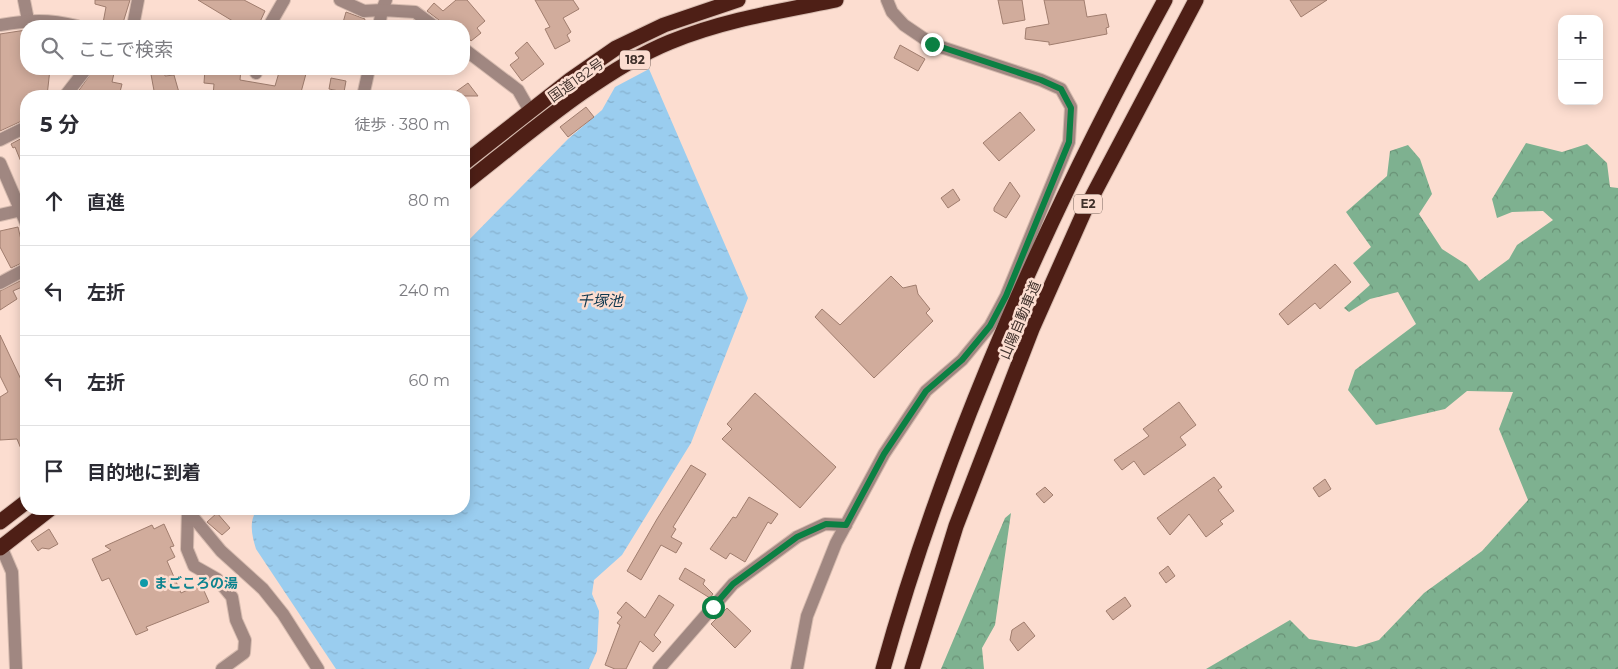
<!DOCTYPE html>
<html lang="ja">
<meta charset="utf-8">
<style>
:root{--surface:#fff;--page:#f7f7f7;--text:#2b2b33;--muted:#7c7c81;--line:#e1e1e2}
body{margin:0;font-family:Montserrat,"Noto Sans JP",sans-serif;background:var(--page);color:var(--text)}
.controls{position:absolute;right:15px;top:15px;display:grid;overflow:hidden;border-radius:10px;box-shadow:0 2px 12px #0003}
.controls button{width:45px;height:45px;display:grid;place-items:center;padding:0;border:0;border-bottom:1px solid var(--line);background:var(--surface);color:var(--text);font:25px sans-serif}
.stop{position:absolute;width:15px;height:15px;margin:-11px;border:4px solid #0b8043;border-radius:50%;background:#fff}
.stop.end{background:#0b8043;border-color:#fff;box-shadow:0 1px 5px #0008}
.list{margin:0;padding:0;list-style:none}
h2{display:flex;justify-content:space-between;align-items:center;height:65px;margin:0;padding:0 20px;font-size:21px}
h2 small{font-size:16px;font-weight:400;color:var(--muted)}
.list li{display:grid;grid-template-columns:32px 1fr auto;gap:15px;align-items:center;box-sizing:border-box;height:90px;padding:0 20px;border-top:1px solid var(--line)}
.list b{display:block;font-size:19px;white-space:nowrap}
.list em{font-size:16px;font-style:normal;color:var(--muted)}
.icon{flex:none;width:28px;height:28px;fill:none;stroke:currentColor;stroke-width:2;stroke-linecap:round;stroke-linejoin:round}
.map{position:relative;flex:none;width:1618px;height:669px;overflow:hidden}
.search{position:absolute;background:var(--surface);box-shadow:0 2px 12px #0003;left:20px;top:20px;width:450px;height:55px;display:flex;align-items:center;gap:12px;box-sizing:border-box;padding:0 18px;border-radius:20px;color:var(--muted);font-size:19px}
.panel{position:absolute;background:var(--surface);box-shadow:0 2px 12px #0003;left:20px;top:90px;width:450px;height:425px;border-radius:20px}
.map>svg:first-child{display:block}
.forest{fill:url(#forest-crowns)}
.water{fill:url(#water-ripples)}
.building{fill:#d1ac9c;stroke:#a07d6e}
.lines{fill:none;stroke-linecap:round;stroke-linejoin:round}
.minor-casing{stroke:#d6bbaf;stroke-width:14}
.highway-casing{stroke:#d6bbaf;stroke-width:17}
.minor{stroke:#a08781;stroke-width:12}
.highway{stroke:#4e1f16;stroke-width:15}
.route{stroke:#0b8043;stroke-width:6}
.culture-dot{fill:#0f9aa8;stroke:#fcddd0;stroke-width:2}
.labels{text-anchor:middle;stroke-width:5;stroke-linejoin:round;paint-order:stroke}
.shield{fill:#fcddd0;stroke:#78655c;stroke-width:1}
.shield-label{font-size:12px;font-weight:bold;fill:#40312b}
.street-label{font-size:14px;fill:#40312b;stroke:#fcddd0}
.culture-label{font-size:14px;font-weight:bold;fill:#0d838f;stroke:#fcddd0;text-anchor:start}
.water-label{font-size:15px;font-style:italic;fill:#0b354d;stroke:#fcddd0}
</style>
<div class="map">
<svg width="1618" height="669" viewBox="0 0 1618 669">
<defs>
<pattern id="forest-crowns" width="20" height="18" patternUnits="userSpaceOnUse" patternTransform="scale(1.25)"><rect width="20" height="18" fill="#7eb190"/><path d="M2 6a3 3 0 1 1 6 0M12 15a3 3 0 1 1 6 0" fill="none" stroke="#699176"/></pattern>
<pattern id="water-ripples" width="26" height="14" patternUnits="userSpaceOnUse" patternTransform="scale(1.25)"><rect width="26" height="14" fill="#9acdef"/><path d="M2 4q2-2 4 0t4 0M15 11q2-2 4 0t4 0" fill="none" stroke="#86b0cd"/></pattern>
</defs>
<rect width="100%" height="100%" fill="#fcddd0"/>
<!-- forest -->
<g class="forest">
<path d="M 1526,143 L 1562,152 L 1587,144 L 1607,163 L 1610,187 L 1618,188 L 1618,669 L 1206,669 L 1290,620 L 1309,639 L 1356,647 L 1379,640 L 1424,593 L 1482,551 L 1528,500 L 1499,429 L 1513,392 L 1467,391 L 1445,409 L 1376,425 L 1348,390 L 1355,370 L 1416,324 L 1398,292 L 1370,299 L 1349,312 L 1344,308 L 1370,285 L 1353,263 L 1371,247 L 1346,212 L 1387,176 L 1390,151 L 1408,145 L 1420,159 L 1432,194 L 1419,214 L 1442,249 L 1467,265 L 1479,281 L 1509,259 L 1517,245 L 1553,220 L 1543,211 L 1512,212 L 1497,218 L 1492,199 Z"/>
<path d="M 1011,513 L 995,625 L 982,648 L 984,669 L 941,669 L 1005,518 Z"/>
</g>
<!-- water -->
<path class="water" d="M 649,69 L 748,298 L 691,443 L 622,555 L 594,580 L 592,594 L 599,611 L 597,651 L 589,669 L 336,669 L 256,549 C 252,536 248,520 258,509 L 464,509 L 464,245 L 568,139 L 602,110 L 615,87 Z"/>
<!-- building -->
<g class="building">
<path d="M 95,0 L 130,0 L 122,26 L 103,23 L 106,7 L 95,4 Z"/>
<path d="M 198,0 L 244,0 L 265,11 L 259,24 L 251,23 L 250,26 L 241,26 Z"/>
<path d="M 456,0 L 467,0 L 485,21 L 477,28 L 481,33 L 471,41 L 464,32 L 464,26 L 442,26 L 439,20 L 427,11 L 434,3 L 443,11 Z"/>
<path d="M 535,0 L 573,0 L 579,9 L 563,18 L 571,32 L 567,35 L 570,41 L 555,49 L 545,29 L 550,27 Z"/>
<path d="M 998,0 L 1022,0 L 1025,20 L 1003,24 Z"/>
<path d="M 1044,0 L 1084,0 L 1087,17 L 1106,14 L 1109,27 L 1106,28 L 1107,34 L 1049,45 L 1049,42 L 1025,39 L 1026,28 L 1049,24 Z"/>
<path d="M 1290,0 L 1327,0 L 1301,17 Z"/>
<path d="M 346,12 L 365,19 L 363,26 L 342,26 Z"/>
<path d="M 26,30 L 26,69 L 50,69 L 47,96 L 26,96 L 26,119 L 0,131 L 0,34 Z"/>
<path d="M 527,42 L 544,64 L 522,81 L 510,65 L 519,58 L 515,53 Z"/>
<path d="M 900,45 L 925,59 L 918,71 L 894,58 Z"/>
<path d="M 94,69 L 115,69 L 112,82 L 122,84 L 119,96 L 75,96 Z"/>
<path d="M 150,69 L 164,69 L 165,76 L 174,75 L 180,96 L 155,96 Z"/>
<path d="M 205,69 L 241,69 L 240,80 L 275,86 L 280,69 L 307,70 L 300,96 L 213,96 L 214,84 L 204,83 Z"/>
<path d="M 331,78 L 346,81 L 344,92 L 329,89 Z"/>
<path d="M 468,83 L 478,96 L 450,96 Z"/>
<path d="M 586,107 L 594,117 L 568,137 L 560,127 Z"/>
<path d="M 1020,112 L 1035,130 L 999,161 L 983,143 Z"/>
<path d="M 26,136 L 26,174 L 15,147 L 13,148 L 11,144 Z"/>
<path d="M 1010,182 L 1020,196 L 1006,218 L 994,211 L 994,208 Z"/>
<path d="M 953,189 L 960,200 L 948,208 L 941,198 Z"/>
<path d="M 18,227 L 26,261 L 11,268 L 0,247 L 0,231 Z"/>
<path d="M 1335,264 L 1351,282 L 1320,309 L 1315,303 L 1288,325 L 1279,314 Z"/>
<path d="M 891,276 L 903,288 L 916,285 L 918,294 L 930,309 L 926,313 L 933,321 L 874,378 L 815,317 L 822,309 L 840,325 Z"/>
<path d="M 26,278 L 26,294 L 22,287 L 13,291 L 17,299 L 0,310 L 0,291 Z"/>
<path d="M 0,335 L 26,390 L 26,461 L 17,439 L 0,440 L 0,397 L 8,392 L 0,376 Z"/>
<path d="M 755,393 L 836,467 L 800,508 L 722,439 L 732,429 L 727,424 Z"/>
<path d="M 1179,402 L 1196,425 L 1180,437 L 1186,445 L 1144,475 L 1134,461 L 1122,470 L 1114,460 L 1149,436 L 1143,429 Z"/>
<path d="M 691,465 L 706,474 L 673,527 L 676,529 L 671,537 L 682,543 L 676,553 L 661,545 L 641,580 L 627,571 L 657,519 Z"/>
<path d="M 1214,477 L 1222,487 L 1218,490 L 1234,511 L 1220,521 L 1223,524 L 1206,537 L 1189,514 L 1170,535 L 1157,518 Z"/>
<path d="M 1325,479 L 1331,489 L 1319,497 L 1313,488 Z"/>
<path d="M 1045,487 L 1053,495 L 1044,503 L 1036,494 Z"/>
<path d="M 749,497 L 778,514 L 771,524 L 768,522 L 745,562 L 730,553 L 726,559 L 710,549 L 733,517 L 736,518 Z"/>
<path d="M 217,513 L 230,528 L 222,535 L 207,522 Z"/>
<path d="M 164,524 L 174,546 L 170,547 L 175,557 L 167,561 L 181,593 L 201,584 L 209,602 L 146,627 L 148,630 L 136,635 L 109,578 L 102,581 L 92,559 L 111,550 L 105,546 L 152,525 L 154,529 Z"/>
<path d="M 49,529 L 58,544 L 49,549 L 42,548 L 38,551 L 31,541 Z"/>
<path d="M 1168,566 L 1175,576 L 1166,583 L 1159,573 Z"/>
<path d="M 685,568 L 705,580 L 703,584 L 713,594 L 710,598 L 679,579 Z"/>
<path d="M 659,595 L 674,605 L 654,635 L 661,642 L 653,652 L 640,641 L 626,669 L 615,669 L 605,665 L 620,625 L 617,623 L 622,617 L 617,613 L 626,602 L 645,618 Z"/>
<path d="M 1125,597 L 1131,606 L 1113,620 L 1106,611 Z"/>
<path d="M 727,608 L 751,631 L 735,648 L 711,624 Z"/>
<path d="M 1024,622 L 1035,636 L 1018,651 L 1010,640 L 1012,630 Z"/>
</g>
<g class="lines">
<defs>
<g id="minor">
<path d="M 24,0 L 28,20"/>
<path d="M 340,0 L 364,11 L 382,10 L 386,0"/>
<path d="M 0,25 C 30,20 48,19 77,26"/>
<path d="M 133,26 L 138,0"/>
<path d="M 269,26 L 284,0"/>
<path d="M 379,26 L 382,10 L 415,12 L 434,26"/>
<path d="M 464,49 L 518,90 L 530,111"/>
<path d="M 256,73 L 257,69"/>
<path d="M 65,96 L 86,69"/>
<path d="M 363,96 L 369,69"/>
<path d="M 0,140 L 26,127"/>
<path d="M 0,163 L 26,223"/>
<path d="M 0,215 L 26,209"/>
<path d="M 0,283 L 26,269"/>
<path d="M 188,509 L 187,549 L 194,566 L 217,579 L 232,597 L 236,620 L 245,640 L 244,653 L 222,669"/>
<path d="M 188,511 L 221,551 L 263,589 L 283,614 L 318,669"/>
<path d="M 0,544 L 12,572 L 16,669"/>
<path d="M 659,669 L 733,584 L 797,537 L 825,524 L 846,525"/>
<path d="M 797,669 L 807,616 L 836,543 L 884,454 L 926,391 L 962,360 L 990,326 L 1006,296 L 1069,142 L 1071,107 L 1061,89 L 1041,80 L 932,44 L 904,25 L 892,12 L 887,0"/>
</g>
<g id="highway">
<path d="M 464,163 L 570,80 L 616,48 L 664,25 L 738,0"/>
<path d="M 464,184 C 523,138 601,70 670,42 C 723,20 781,11 836,0"/>
<path d="M 0,522 L 26,502"/>
<path d="M 0,548 L 50,509"/>
<path d="M 883,669 C 947,438 1050,210 1165,0"/>
<path d="M 912,669 L 956,526 L 1032,329 L 1084,212 L 1196,0"/>
</g>
</defs>
<!-- minor casing -->
<use href="#minor" class="minor-casing"/>
<!-- highway casing -->
<use href="#highway" class="highway-casing"/>
<!-- minor -->
<use href="#minor" class="minor"/>
<!-- highway -->
<use href="#highway" class="highway"/>
</g>
<g class="lines">
<!-- route -->
<path class="route" d="M 713,607 L 733,584 L 797,537 L 826,524 L 846,525 L 884,454 L 926,391 L 962,360 L 990,326 L 1006,296 L 1069,142 L 1071,108 L 1061,89 L 1041,80 L 932,44"/>
</g>
<!-- markers -->
<circle class="culture-dot" cx="144" cy="583" r="5"/>
<g class="labels">
<!-- shield labels -->
<g class="shield">
<rect x="620" y="50.5" width="30" height="19" rx="4"/>
<rect x="1074" y="194.5" width="28" height="19" rx="4"/>
</g>
<g class="shield-label">
<text x="635" y="64">182</text>
<text x="1088" y="208">E2</text>
</g>
<!-- street labels -->
<g class="street-label">
<text transform="translate(576 80) rotate(-35)" y="5">国道182号</text>
<text transform="translate(1020 320) rotate(-67)" y="5">山陽自動車道</text>
</g>
<!-- culture labels -->
<g class="culture-label">
<text x="154" y="588">まごころの湯</text>
</g>
<!-- water labels -->
<g class="water-label">
<text x="600" y="306">千塚池</text>
</g>
</g>
</svg>
<div class="controls">
<button>+</button>
<button>−</button>
</div>
<div class="stop" style="left:713px;top:607px"></div>
<div class="stop end" style="left:932px;top:44px"></div>
<div class="search"><svg class="icon" aria-label="search" viewBox="0 0 24 24"><circle cx="10" cy="10" r="6"/><path d="M15 15l6 6"/></svg>ここで検索</div>
<section class="panel">
<h2>5 分<small>徒歩 · 380 m</small></h2>
<ul class="list">
<li><svg class="icon" aria-label="ahead" viewBox="0 0 24 24"><path d="M12 20V5M6 11l6-6 6 6"/></svg><div><b>直進</b></div><em>80 m</em></li>
<li><svg class="icon" aria-label="left" viewBox="0 0 24 24"><path d="M17 20v-9H6M10 6l-5 5 5 5"/></svg><div><b>左折</b></div><em>240 m</em></li>
<li><svg class="icon" aria-label="left" viewBox="0 0 24 24"><path d="M17 20v-9H6M10 6l-5 5 5 5"/></svg><div><b>左折</b></div><em>60 m</em></li>
<li><svg class="icon" aria-label="arrive" viewBox="0 0 24 24"><path d="M6 21V4h12l-3 4 3 4H6"/></svg><div><b>目的地に到着</b></div></li>
</ul>
</section>
</div>
